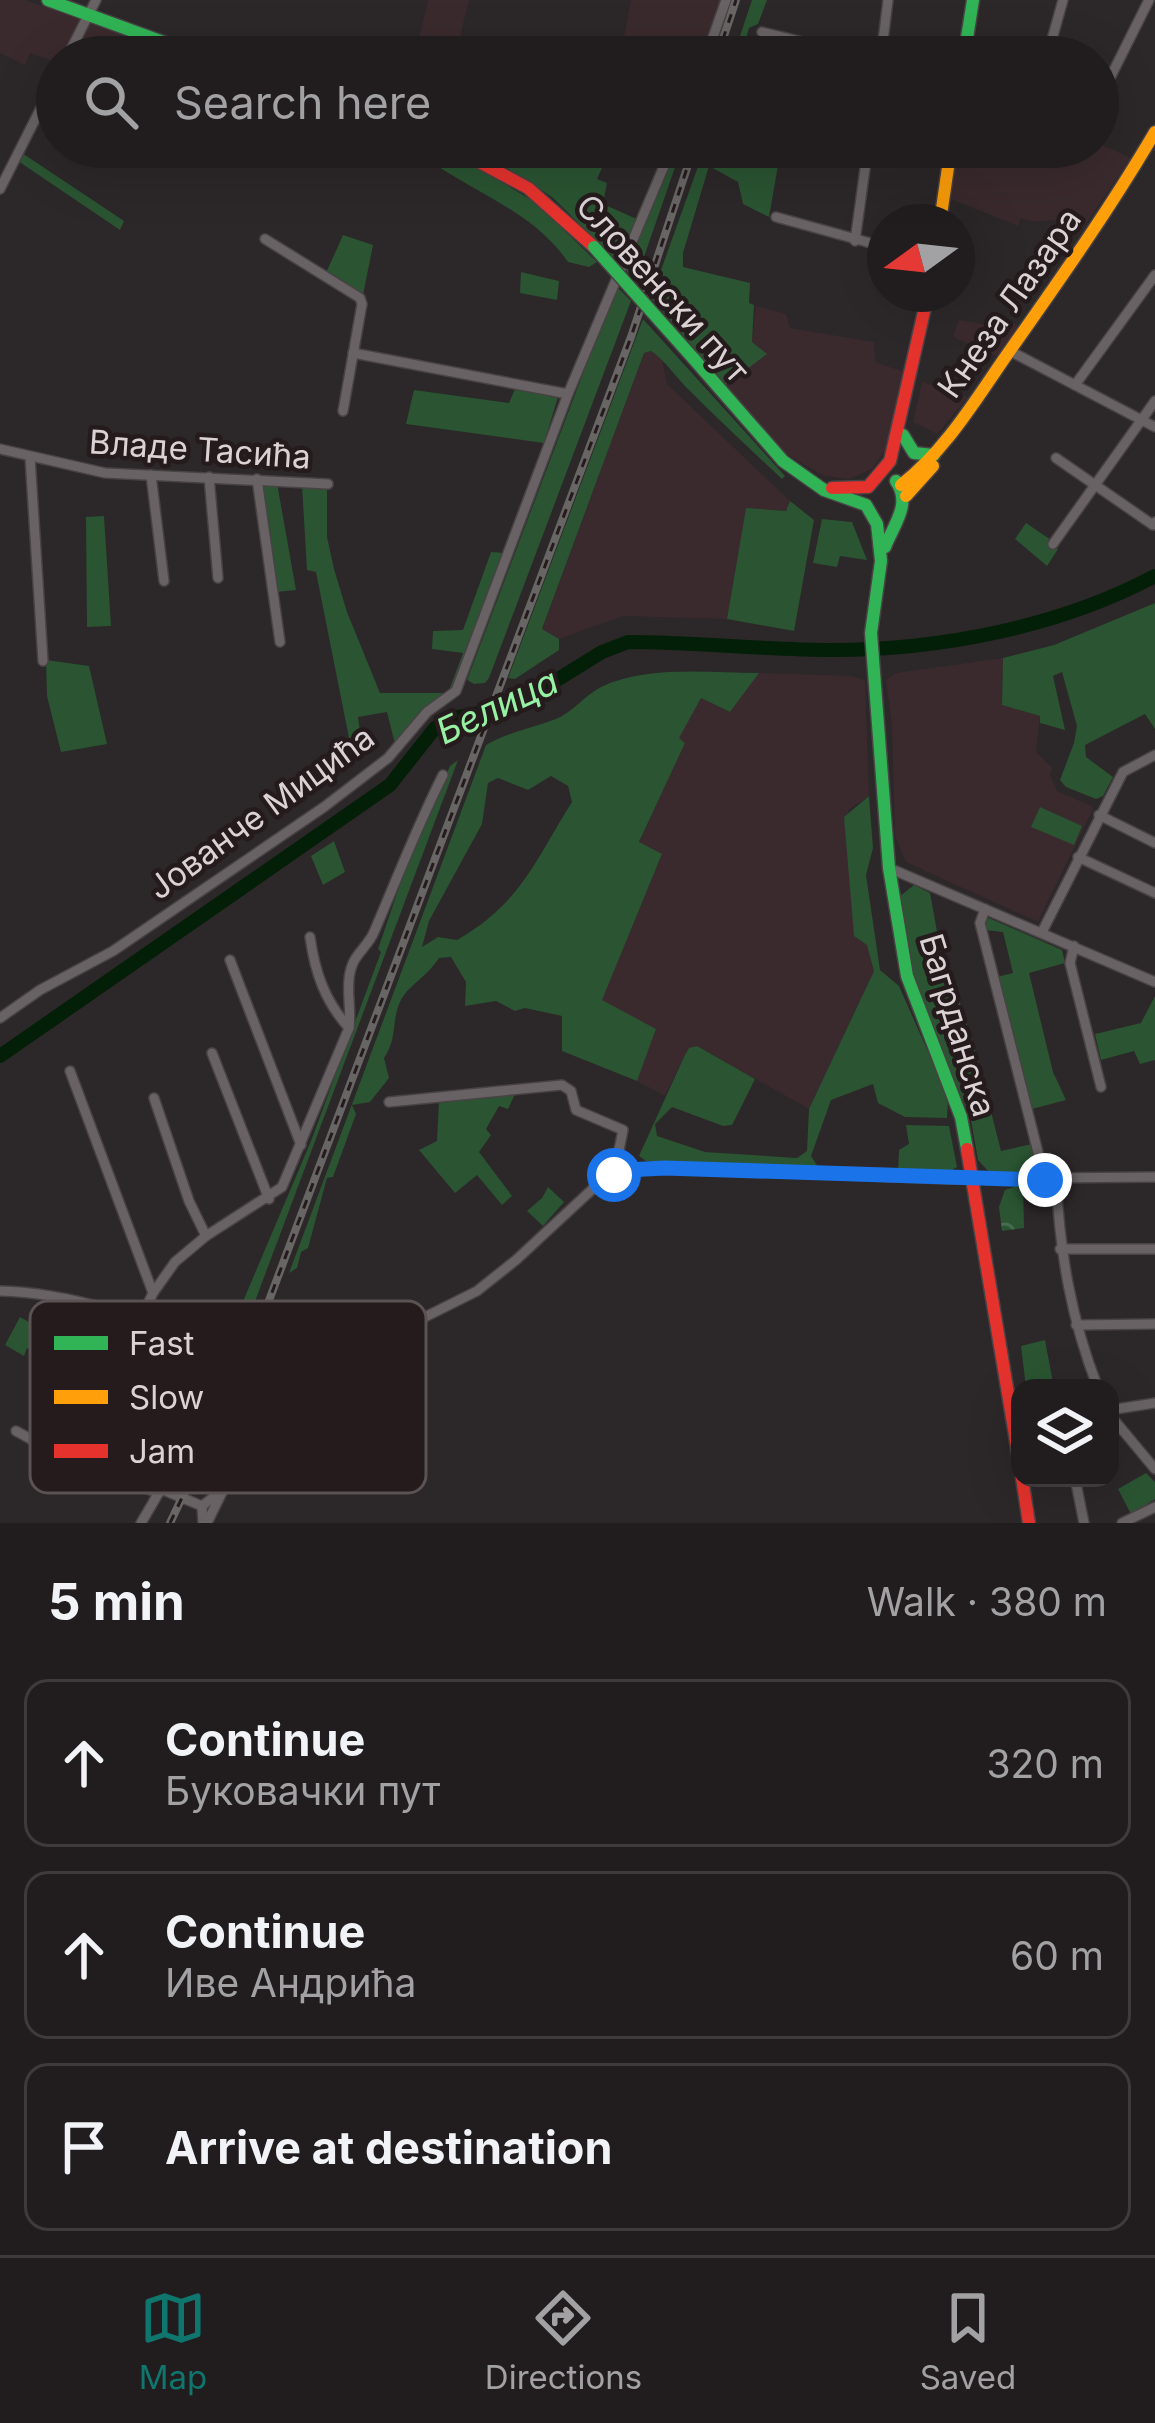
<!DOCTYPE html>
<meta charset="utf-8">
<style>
:root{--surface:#211d1e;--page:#292627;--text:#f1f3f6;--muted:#a2a2a4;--line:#3e3b3c;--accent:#0f766e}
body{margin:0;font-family:Inter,sans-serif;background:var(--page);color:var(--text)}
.controls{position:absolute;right:36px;bottom:36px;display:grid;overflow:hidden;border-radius:24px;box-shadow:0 12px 48px #0002}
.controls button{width:108px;height:108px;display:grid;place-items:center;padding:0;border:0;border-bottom:3px solid var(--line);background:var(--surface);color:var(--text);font:60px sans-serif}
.compass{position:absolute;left:867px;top:204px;width:108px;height:108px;border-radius:50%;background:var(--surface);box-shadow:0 12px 48px #0002;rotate:255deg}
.stop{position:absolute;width:36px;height:36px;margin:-27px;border:9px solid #1a73e8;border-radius:50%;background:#fff}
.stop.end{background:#1a73e8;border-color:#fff;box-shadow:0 3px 12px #0008}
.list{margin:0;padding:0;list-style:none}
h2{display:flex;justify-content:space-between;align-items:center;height:156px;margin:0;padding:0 48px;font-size:51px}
h2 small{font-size:39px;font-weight:400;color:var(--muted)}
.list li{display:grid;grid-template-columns:78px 1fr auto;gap:36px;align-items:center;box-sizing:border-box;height:168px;margin:0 24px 24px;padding:0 24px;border:3px solid var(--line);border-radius:24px}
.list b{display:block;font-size:45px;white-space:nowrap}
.list p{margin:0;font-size:39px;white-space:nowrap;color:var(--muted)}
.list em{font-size:39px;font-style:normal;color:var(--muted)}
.icon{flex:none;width:66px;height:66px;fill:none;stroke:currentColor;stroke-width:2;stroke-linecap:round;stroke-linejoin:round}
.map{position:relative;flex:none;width:1155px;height:1523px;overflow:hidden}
.search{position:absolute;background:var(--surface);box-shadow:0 12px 48px #0002;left:36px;right:36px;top:36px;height:132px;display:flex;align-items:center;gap:30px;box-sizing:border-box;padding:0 42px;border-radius:66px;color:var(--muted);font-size:45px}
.sheet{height:732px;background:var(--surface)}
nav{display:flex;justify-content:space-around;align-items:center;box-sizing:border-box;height:168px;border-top:3px solid var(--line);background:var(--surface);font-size:33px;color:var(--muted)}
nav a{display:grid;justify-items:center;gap:6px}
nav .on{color:var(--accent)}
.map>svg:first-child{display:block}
.built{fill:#3a2a2e}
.green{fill:#2a5432;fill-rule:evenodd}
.forest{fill:url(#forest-crowns)}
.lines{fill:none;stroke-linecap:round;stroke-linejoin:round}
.river{stroke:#041f07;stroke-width:14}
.street-casing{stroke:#484244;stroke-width:12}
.fast-casing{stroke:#484244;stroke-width:15}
.slow-casing{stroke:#484244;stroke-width:15}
.jam-casing{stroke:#484244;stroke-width:15}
.street{stroke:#686264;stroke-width:9}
.fast{stroke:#30b455;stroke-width:12}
.slow{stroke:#ff9f0a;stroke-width:12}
.jam{stroke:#e5322d;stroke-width:12}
.rail-casing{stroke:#686565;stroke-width:8}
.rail{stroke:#251b1d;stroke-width:3;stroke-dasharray:9;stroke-linecap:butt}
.fast-bridge-casing{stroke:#484244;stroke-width:15;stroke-linecap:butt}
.fast-bridge{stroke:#30b455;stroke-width:12}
.route{stroke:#1a73e8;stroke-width:15}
.labels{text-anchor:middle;stroke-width:9;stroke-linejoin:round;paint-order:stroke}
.street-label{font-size:33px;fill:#dad2d4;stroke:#251b1d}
.water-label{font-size:36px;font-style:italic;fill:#97f1a3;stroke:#251b1d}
.key{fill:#251b1d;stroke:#5b5254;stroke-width:3}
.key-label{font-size:33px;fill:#dad2d4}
</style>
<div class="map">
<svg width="1155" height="1523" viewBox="0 0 1155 1523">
<defs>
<pattern id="forest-crowns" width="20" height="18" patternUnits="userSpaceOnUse" patternTransform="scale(3)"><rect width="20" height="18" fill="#2a5432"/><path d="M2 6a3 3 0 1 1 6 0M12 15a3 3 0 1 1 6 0" fill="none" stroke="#486c4f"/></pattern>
</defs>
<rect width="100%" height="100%" fill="#2c2728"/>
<!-- built -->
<g class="built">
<path d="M 0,0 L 25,0 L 81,20 L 63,57 L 57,57 L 57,62 L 30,53 L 25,65 L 0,53 Z"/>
<path d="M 428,0 L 469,0 L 455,57 L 415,57 Z"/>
<path d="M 631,0 L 722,0 L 703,57 L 667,53 L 665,57 L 634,57 L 621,53 Z"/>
<path d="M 91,23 L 152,46 L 148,57 L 111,57 L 76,46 Z"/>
<path d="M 1098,143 L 1131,158 L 1078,235 L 1054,220 L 1032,222 L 1021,218 L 1018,226 L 951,199 L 958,147 L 1098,147 Z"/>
<path d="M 756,306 L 786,314 L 790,328 L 874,342 L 875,362 L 907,373 L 889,445 L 872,469 L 849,479 L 824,476 L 785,453 L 726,385 L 766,354 L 752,342 Z"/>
<path d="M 988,313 L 1018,325 L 999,357 L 953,337 L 959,320 L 983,324 Z"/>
<path d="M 651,351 L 662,359 L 667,384 L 790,501 L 787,511 L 746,509 L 727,619 L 623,616 L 559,639 L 542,630 L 644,353 Z"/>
<path d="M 922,382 L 968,397 L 937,434 L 913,422 Z"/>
<path d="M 1003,658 L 1002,705 L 1040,716 L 1036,752 L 1052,768 L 1050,775 L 1057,791 L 1094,807 L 1038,922 L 906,862 L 895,836 L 892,725 L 886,680 L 896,673 Z"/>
<path d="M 759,673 L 852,676 L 865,680 L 869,796 L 848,810 L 874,971 L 809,1109 L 697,1046 L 684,1057 L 665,1096 L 637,1081 L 656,1029 L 601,1001 L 662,855 L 639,843 L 685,743 L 678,738 L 701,698 L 730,712 Z"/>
</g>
<!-- green -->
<g class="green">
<path d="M 752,0 L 767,0 L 758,24 L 749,28 L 741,57 L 733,57 Z"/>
<path d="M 419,147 L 478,168 L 535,202 L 597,262 L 589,267 L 568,262 C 529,206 463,190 413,148 Z"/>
<path d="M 544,147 L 618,147 L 613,162 L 606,159 L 597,179 L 607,183 L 603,204 L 639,220 L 618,262 L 552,197 L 504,166 L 511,154 L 540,162 Z"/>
<path d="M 675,147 L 682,147 L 635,283 L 625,269 Z"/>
<path d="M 705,147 L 815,147 L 814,153 L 781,148 L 769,217 L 743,204 L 738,182 L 709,166 L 683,253 L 683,267 L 750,283 L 749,303 L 754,305 L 752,342 L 767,354 L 726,385 L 651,298 Z"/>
<path d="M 22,153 L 124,221 L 120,230 L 18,161 Z"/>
<path d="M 343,235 L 373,245 L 363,295 L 326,273 Z"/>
<path d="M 521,272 L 559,281 L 557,300 L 520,293 Z"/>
<path d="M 616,286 L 631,301 L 489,678 L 485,683 L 474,684 L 467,680 Z"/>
<path d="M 643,319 L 785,476 L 782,479 C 751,450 721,422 691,392 C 677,379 666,361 651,351 L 644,353 L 542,629 L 559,639 L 559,650 L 515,679 L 508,678 Z"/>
<path d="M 515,389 L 558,397 L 544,443 L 406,424 L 414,390 L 509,403 Z"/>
<path d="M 277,483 L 296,590 L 276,592 L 262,487 Z"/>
<path d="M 302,486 L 327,489 L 327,537 L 334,569 L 347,612 L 380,693 L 448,693 L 463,653 L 432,649 L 433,631 L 463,630 L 491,552 L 504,553 L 455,689 L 417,716 L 395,744 L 387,712 L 358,717 L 362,746 L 351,748 L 316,572 L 307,570 Z"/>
<path d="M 790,501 L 814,520 L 794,631 L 727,619 L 746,508 L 786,511 Z"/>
<path d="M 104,516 L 111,626 L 87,627 L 86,517 Z"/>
<path d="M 822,519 L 852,522 L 867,560 L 840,556 L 837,567 L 813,563 Z"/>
<path d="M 1026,523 L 1051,540 L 1049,543 L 1058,549 L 1047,566 L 1015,539 Z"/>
<path d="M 1155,603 L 1155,729 L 1145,714 L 1085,745 L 1086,757 L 1113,777 L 1103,796 L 1096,799 L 1066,787 L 1060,780 L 1074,743 L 1077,726 L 1062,672 L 1053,676 L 1065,730 L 1040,723 L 1040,716 L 1002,705 L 1003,658 L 1054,645 Z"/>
<path d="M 46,660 L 89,666 L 107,744 L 61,752 L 47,696 Z"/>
<path d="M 759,673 L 730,712 L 701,698 L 679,738 L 685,743 L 639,842 L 662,854 L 602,1000 L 656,1029 L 637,1081 L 562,1051 L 562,1016 L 525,1008 L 515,1011 L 496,1001 L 465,1006 L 466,982 L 451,957 L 439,958 C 426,978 408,985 400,1002 C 391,1023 398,1037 384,1058 L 389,1078 L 370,1102 L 352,1105 L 356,1114 L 333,1177 L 327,1178 L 308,1248 L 301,1252 L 297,1268 L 289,1273 L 486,745 C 508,732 532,728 556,719 C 573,712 585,695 601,687 C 647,665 709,673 759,673 ZM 551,776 L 568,786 L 572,802 C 534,862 522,902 457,940 L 438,937 L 422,947 L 429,921 L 482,824 L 488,783 L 498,778 L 528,790 Z"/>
<path d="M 458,760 L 230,1368 L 176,1489 L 171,1483 L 172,1476 L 211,1371 L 204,1353 L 167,1326 L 227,1339 L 311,1141 L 381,952 L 378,949 L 409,858 L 450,766 Z"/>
<path d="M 869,796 L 873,848 L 866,875 L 880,970 L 899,986 L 948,1097 L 947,1118 L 905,1117 L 878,1103 L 873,1084 L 831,1100 L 811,1156 L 820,1170 L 646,1161 L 639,1156 L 684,1057 L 689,1048 L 697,1046 L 755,1079 L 732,1125 L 723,1126 L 672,1107 L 655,1124 L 657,1136 L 705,1152 L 797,1158 L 807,1151 L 809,1109 L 874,971 L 867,945 L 854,936 L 844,817 Z"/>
<path d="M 1040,807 L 1082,826 L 1074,845 L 1031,827 Z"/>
<path d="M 334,841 L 345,872 L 323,885 L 311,856 Z"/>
<path d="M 914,885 L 930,893 L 945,975 L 951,975 L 977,1056 L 1001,1151 L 1032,1144 L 1038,1172 L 1034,1175 L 990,1173 L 978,1160 L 971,1120 L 912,977 L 900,896 Z"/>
<path d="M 989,918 L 1062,950 L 1065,963 L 1029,973 L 1053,1072 L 1066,1100 L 1032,1109 L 997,977 L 1013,973 L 1003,932 L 985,930 L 984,921 Z"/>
<path d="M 1155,996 L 1155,1060 L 1140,1064 L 1134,1051 L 1101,1060 L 1095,1034 L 1141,1023 Z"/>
<path d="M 516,1092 L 508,1109 L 499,1106 L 486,1129 L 491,1135 L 479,1152 L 512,1196 L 502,1205 L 477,1175 L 455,1193 L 419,1150 L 437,1141 L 439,1101 Z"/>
<path d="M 906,1125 L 949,1126 L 957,1167 L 948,1172 L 898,1173 L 899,1150 L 909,1144 Z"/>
<path d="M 548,1187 L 564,1202 L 543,1226 L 527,1211 L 542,1198 Z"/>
<path d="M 20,1317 L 42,1329 L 35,1351 L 27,1348 L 24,1356 L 5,1345 Z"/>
<path d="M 1045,1340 L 1054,1388 L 1026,1388 L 1021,1346 Z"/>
<path d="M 1146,1473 L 1155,1482 L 1155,1499 L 1131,1514 L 1118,1489 Z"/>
</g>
<!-- forest -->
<path class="forest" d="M 1023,1184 L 1024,1228 L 1002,1231 L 999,1207 L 1005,1190 Z"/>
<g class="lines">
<!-- river -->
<path class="river" d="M 0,1056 L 390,785 L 435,728 L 453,718 L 513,707 L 602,652 L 628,642 C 696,642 764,650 832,650 C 940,650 1059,627 1155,576"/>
<defs>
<g id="street">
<path d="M 762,32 L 865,57"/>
<path d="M 67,57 L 96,0"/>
<path d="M 706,57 L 726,0"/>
<path d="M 881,57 L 888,0"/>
<path d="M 1047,57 L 1063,0"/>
<path d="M 1111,76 L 1149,0"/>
<path d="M 0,189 L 57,76"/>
<path d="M 776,217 L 885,247"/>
<path d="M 265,239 L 360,298 L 362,304 L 343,411"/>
<path d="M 855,241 L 868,147"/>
<path d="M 1010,351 L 1155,427"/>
<path d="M 353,353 L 568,394"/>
<path d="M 1075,385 L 1155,275"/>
<path d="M 0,449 L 105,473 L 328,484"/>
<path d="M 30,457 L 43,661"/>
<path d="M 1056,458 L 1153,525 L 1155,522"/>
<path d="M 151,475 L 164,581"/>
<path d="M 209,477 L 218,578"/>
<path d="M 257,479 L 280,642"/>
<path d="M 1053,544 L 1155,401"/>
<path d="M 1099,815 L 1155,843"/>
<path d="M 1078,857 L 1155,893"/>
<path d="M 889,868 L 1155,982"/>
<path d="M 985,909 L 980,923 L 1045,1180"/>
<path d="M 1042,932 L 1123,772 L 1155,755"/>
<path d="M 310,937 C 315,973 325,1001 349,1028"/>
<path d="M 1074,946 L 1070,963 L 1101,1087"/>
<path d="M 230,960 L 301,1145"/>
<path d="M 0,1018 L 40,990 L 113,951 L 324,807 L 388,758 L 427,712 L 456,691 L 568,394 L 672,147"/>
<path d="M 212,1053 L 269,1199"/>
<path d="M 70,1071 L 153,1293"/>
<path d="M 154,1098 L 189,1201 L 206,1236"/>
<path d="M 389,1102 L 562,1085 L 571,1091 L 576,1110 L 623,1130 L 614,1175"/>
<path d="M 1056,1179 C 1060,1253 1071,1319 1098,1388"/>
<path d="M 1060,1249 L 1155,1249"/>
<path d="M 0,1291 C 61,1292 164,1316 205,1364 C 212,1401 161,1490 141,1523"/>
<path d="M 141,1318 L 153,1293 L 175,1262 L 206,1236 L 282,1187 L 349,1028 C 352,1007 344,984 353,963 C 358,952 369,944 374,932 C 397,879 417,826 443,775"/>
<path d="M 1076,1325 L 1155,1324"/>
<path d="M 37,1383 L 186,1437"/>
<path d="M 1110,1410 L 1155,1403"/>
<path d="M 1110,1415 L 1155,1469"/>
<path d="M 16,1431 L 69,1460 L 159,1493"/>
<path d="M 1075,1478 L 1084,1523"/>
<path d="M 161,1489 L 202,1506"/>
<path d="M 203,1523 L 202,1506 L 220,1492"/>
<path d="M 207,1523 L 257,1421 L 276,1402 L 403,1328 L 477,1291 L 516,1260 L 598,1184 L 626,1170 L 665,1168 L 952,1179 L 1155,1177"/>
<path d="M 1122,1523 L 1155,1507"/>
</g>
<g id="fast">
<path d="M 48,0 L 204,57"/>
<path d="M 964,57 L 973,0"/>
<path d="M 693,358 L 783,461 L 824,490 L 866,505 L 877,524 L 881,561 L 871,633 L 889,868 L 907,976 L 961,1117 L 967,1149"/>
<path d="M 903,435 L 914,453 L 934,455"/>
<path d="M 885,547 C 894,524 912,504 896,481"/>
</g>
<g id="slow">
<path d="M 940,222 L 951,147"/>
<path d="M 901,485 C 948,448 977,397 1011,349 C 1061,278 1111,207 1155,132"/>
<path d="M 906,496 L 933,466"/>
</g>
<g id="jam">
<path d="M 451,147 L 528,188 L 594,247"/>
<path d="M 832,488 L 868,487 L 890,461 L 928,294"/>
<path d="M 967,1149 L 1020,1465"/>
<path d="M 1022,1478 L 1029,1523"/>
</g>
</defs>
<!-- street casing -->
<use href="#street" class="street-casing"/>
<!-- fast casing -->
<use href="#fast" class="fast-casing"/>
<!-- slow casing -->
<use href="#slow" class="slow-casing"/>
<!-- jam casing -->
<use href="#jam" class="jam-casing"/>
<!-- street -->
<use href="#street" class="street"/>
<!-- fast -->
<use href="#fast" class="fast"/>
<!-- slow -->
<use href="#slow" class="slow"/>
<!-- jam -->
<use href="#jam" class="jam"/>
<defs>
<g id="rail">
<path d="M 717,57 L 736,0"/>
<path d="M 170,1523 L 244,1367 L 631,337 L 694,147"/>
</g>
</defs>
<!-- rail casing -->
<use href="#rail" class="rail-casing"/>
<!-- rail -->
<use href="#rail" class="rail"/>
<defs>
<path id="fast-bridge" d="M 594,247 L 693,358"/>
</defs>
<!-- fast-bridge casing -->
<use href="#fast-bridge" class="fast-bridge-casing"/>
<!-- fast-bridge -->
<use href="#fast-bridge" class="fast-bridge"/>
</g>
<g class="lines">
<!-- route -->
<path class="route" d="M 614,1175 L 626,1170 L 665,1168 L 1045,1180"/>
</g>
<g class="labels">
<!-- street labels -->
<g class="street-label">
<text transform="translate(663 288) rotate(48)" y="12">Словенски пут</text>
<text transform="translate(1009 303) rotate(-55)" y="12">Кнеза Лазара</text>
<text transform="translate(200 449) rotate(4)" y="12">Владе Тасића</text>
<text transform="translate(261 812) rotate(-36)" y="12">Јованче Мицића</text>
<text transform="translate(958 1025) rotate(73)" y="12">Багрданска</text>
</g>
<!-- water labels -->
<g class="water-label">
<text transform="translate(497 706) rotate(-25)" y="13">Белица</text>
</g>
</g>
<!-- legend -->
<rect x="30" y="1301" width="396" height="192" rx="18" class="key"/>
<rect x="54" y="1336" width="54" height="14" fill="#30b455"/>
<rect x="54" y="1390" width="54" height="14" fill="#ff9f0a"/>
<rect x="54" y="1444" width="54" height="14" fill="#e5322d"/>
<g class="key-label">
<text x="129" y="1355">Fast</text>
<text x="129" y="1409">Slow</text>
<text x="129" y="1463">Jam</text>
</g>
</svg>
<div class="controls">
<button><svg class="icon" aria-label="layers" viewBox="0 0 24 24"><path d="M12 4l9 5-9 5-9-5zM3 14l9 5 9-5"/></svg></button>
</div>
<svg class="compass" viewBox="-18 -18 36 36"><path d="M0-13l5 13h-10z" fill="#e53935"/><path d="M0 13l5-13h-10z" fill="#a2a2a4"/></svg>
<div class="stop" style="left:614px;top:1175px"></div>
<div class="stop end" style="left:1045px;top:1180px"></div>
<div class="search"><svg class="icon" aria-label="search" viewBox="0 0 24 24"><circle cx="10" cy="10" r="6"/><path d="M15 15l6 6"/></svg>Search here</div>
</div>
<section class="sheet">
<h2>5 min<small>Walk · 380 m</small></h2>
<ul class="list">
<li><svg class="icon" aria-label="ahead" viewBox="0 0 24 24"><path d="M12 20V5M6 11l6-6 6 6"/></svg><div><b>Continue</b><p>Буковачки пут</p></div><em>320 m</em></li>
<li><svg class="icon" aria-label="ahead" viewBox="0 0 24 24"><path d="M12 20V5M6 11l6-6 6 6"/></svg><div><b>Continue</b><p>Иве Андрића</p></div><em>60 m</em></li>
<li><svg class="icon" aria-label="arrive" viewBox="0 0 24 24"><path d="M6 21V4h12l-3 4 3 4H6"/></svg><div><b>Arrive at destination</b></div></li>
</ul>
</section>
<nav>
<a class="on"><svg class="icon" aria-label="map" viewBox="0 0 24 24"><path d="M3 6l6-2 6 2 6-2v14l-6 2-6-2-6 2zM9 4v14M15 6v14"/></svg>Map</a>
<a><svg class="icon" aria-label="directions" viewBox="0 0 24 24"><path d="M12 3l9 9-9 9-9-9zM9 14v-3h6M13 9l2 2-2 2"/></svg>Directions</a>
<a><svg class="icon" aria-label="saved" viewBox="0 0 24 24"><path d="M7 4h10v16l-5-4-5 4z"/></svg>Saved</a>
</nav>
